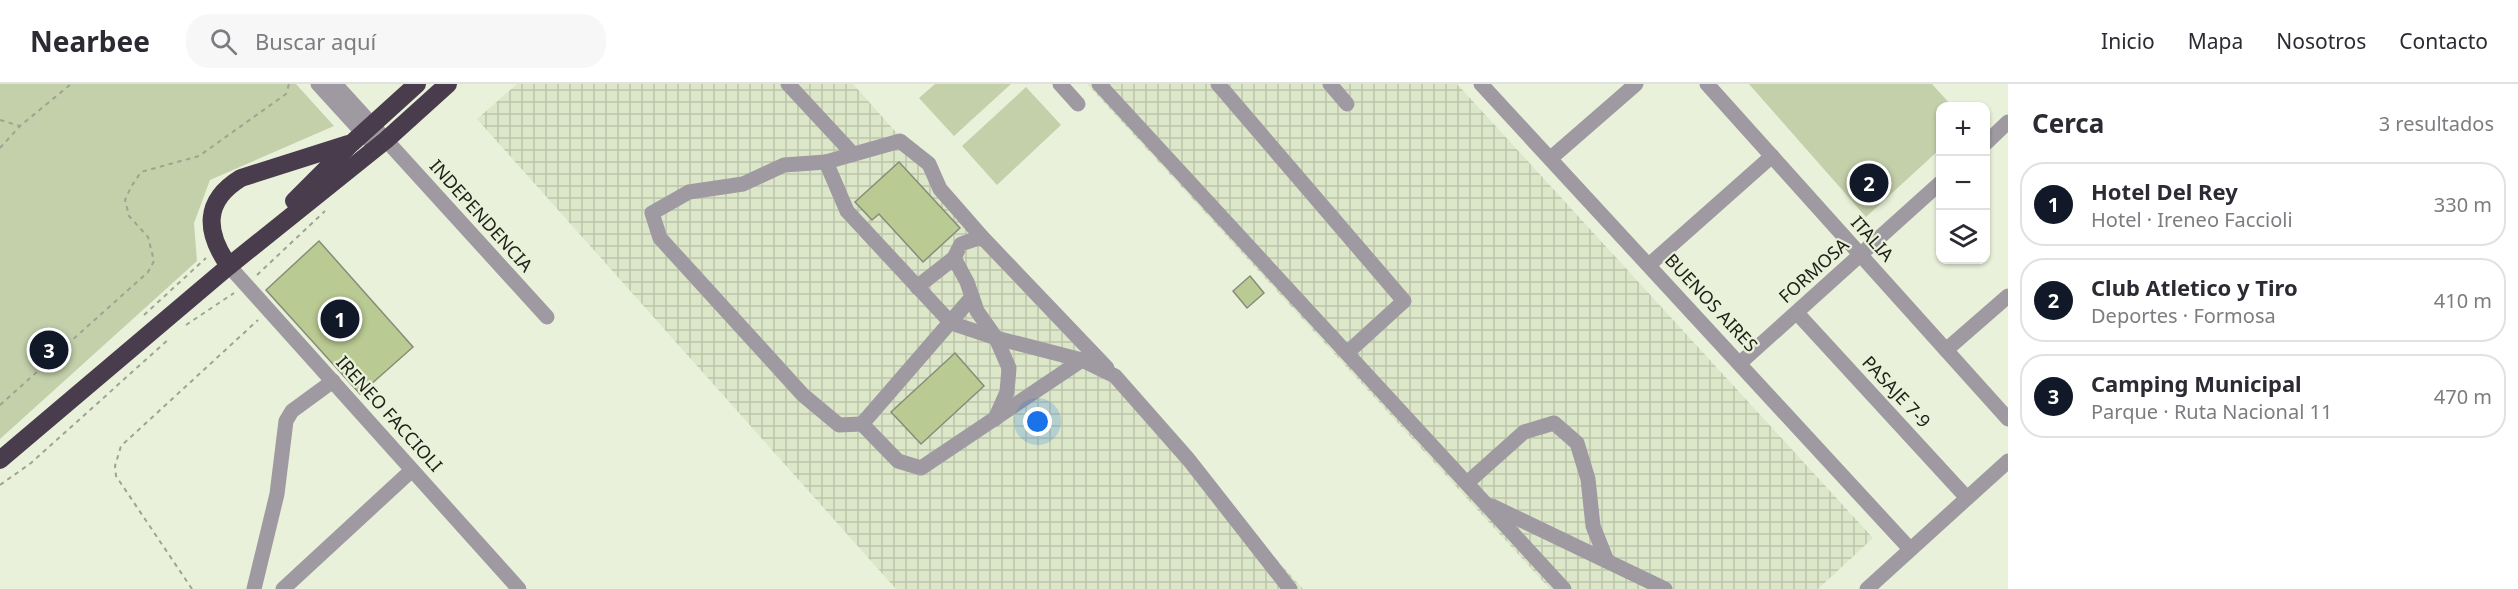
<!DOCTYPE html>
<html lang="es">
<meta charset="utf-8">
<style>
:root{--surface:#fff;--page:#f7f7f7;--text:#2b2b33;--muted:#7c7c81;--line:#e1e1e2;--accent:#111827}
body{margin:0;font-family:"Noto Sans",sans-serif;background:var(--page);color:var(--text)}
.controls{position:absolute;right:18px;top:18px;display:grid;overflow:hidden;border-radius:12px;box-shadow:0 2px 4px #0004}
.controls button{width:54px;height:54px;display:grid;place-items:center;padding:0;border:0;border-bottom:2px solid var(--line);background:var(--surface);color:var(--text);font:30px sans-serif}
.you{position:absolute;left:1038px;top:338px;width:21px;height:21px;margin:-15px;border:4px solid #fff;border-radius:50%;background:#1a73e8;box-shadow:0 0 0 9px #1a73e833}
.badge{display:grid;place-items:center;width:39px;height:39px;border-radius:50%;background:var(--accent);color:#fff;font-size:20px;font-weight:700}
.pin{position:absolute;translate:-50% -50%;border:3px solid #fff;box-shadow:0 2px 6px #0006}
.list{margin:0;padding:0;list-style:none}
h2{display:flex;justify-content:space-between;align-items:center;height:78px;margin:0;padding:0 24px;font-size:26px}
h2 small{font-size:20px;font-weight:400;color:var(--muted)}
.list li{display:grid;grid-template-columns:39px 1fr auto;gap:18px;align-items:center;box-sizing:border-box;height:84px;margin:0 12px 12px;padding:0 12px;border:2px solid var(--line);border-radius:24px}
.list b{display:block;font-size:22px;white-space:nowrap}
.list p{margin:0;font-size:20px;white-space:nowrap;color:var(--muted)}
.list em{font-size:20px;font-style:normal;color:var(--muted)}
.icon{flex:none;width:33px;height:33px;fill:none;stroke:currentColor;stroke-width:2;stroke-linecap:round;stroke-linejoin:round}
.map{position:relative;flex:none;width:2008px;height:505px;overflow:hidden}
header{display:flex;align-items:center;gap:36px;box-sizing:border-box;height:84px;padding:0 30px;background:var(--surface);border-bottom:2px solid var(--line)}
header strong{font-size:28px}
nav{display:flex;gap:33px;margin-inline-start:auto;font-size:21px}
.search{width:420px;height:54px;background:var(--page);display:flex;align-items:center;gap:15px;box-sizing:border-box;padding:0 21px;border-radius:24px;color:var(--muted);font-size:22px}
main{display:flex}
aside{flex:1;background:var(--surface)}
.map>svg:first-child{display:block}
.industrial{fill:url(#industrial-grid)}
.green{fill:#c4d0aa}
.building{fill:#baca93;stroke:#878d79;stroke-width:1.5}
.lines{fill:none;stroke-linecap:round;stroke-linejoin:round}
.path{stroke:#9ea392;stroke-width:2;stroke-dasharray:4.5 4.5;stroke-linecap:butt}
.minor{stroke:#9f99a1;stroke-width:15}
.highway{stroke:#493c4c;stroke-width:18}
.labels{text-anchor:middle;stroke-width:4.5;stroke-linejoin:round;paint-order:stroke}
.street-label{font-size:18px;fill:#20221a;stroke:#eaf1da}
</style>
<header>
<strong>Nearbee</strong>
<div class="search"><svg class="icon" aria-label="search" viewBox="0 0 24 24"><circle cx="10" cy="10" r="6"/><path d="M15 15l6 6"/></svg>Buscar aquí</div>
<nav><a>Inicio</a><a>Mapa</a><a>Nosotros</a><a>Contacto</a></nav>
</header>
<main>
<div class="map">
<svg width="2008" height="505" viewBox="0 0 2008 505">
<defs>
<pattern id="industrial-grid" width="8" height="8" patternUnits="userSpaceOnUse" patternTransform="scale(1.5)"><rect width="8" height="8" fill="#dce6c8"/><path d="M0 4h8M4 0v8" fill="none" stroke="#bcc5ab"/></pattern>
</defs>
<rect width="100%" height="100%" fill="#eaf1da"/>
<!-- industrial -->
<g class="industrial">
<path d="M 517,0 L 853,0 L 1303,505 L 896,505 L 477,35 Z"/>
<path d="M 1087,0 L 1457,0 L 1873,454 L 1818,505 L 1550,505 Z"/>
</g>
<!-- green -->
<g class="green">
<path d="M 0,0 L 296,0 L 334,42 L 210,96 L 194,139 L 197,177 L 0,355 Z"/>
<path d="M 935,0 L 1011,0 L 954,52 L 919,14 Z"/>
<path d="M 1749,0 L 1932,0 L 1952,22 L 1940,22 L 1940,65 L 1866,133 Z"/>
<path d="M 1026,3 L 1061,41 L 997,101 L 962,62 Z"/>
</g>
<!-- building -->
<g class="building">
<path d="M 899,78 L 960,144 L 923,178 L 879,130 L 872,136 L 855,118 Z"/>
<path d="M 319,157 L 413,263 L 360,310 L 266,206 Z"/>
<path d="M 1250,192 L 1264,209 L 1247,224 L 1233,207 Z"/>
<path d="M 955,269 L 984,302 L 921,360 L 891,328 Z"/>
</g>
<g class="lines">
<!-- path -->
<g class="path">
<path d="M 0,36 L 20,42 L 71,0"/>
<path d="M 0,64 L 20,42"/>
<path d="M 257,191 L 325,127"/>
<path d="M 144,231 L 206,174"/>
<path d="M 186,241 L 234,209"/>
<path d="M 0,321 L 148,188 L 154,177 L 148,153 L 129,132 L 125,116 L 131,103 L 141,88 L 199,72 L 286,10 L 289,0"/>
<path d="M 0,401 L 31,379 L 170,254"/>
<path d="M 192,505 L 116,392 L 115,382 L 121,362 L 258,236"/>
</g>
<!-- minor -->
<g class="minor">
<path d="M 318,0 L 371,58"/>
<path d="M 335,0 L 547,233"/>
<path d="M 788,0 L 853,70"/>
<path d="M 1060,0 L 1078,20"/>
<path d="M 1099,0 L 1564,505"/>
<path d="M 1218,0 L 1404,217 L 1347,269"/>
<path d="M 1330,0 L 1347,20"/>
<path d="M 1481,0 L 1910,465"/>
<path d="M 1707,0 L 2008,335"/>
<path d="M 1986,59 L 2008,38"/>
<path d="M 1551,74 L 1636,0"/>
<path d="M 826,78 L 900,57 L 929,80 L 940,105 L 982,153"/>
<path d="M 1649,181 L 1772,72"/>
<path d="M 229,182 L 519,505"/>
<path d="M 917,203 L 954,174"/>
<path d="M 1797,229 L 1967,414"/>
<path d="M 1946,266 L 2008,212"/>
<path d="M 1082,276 L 921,384 L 898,377 L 862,340 L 839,341 L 803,311 L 660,154 L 652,129 L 689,108 L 743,100 L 784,81 L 826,78 L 847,127 L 951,239 L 996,254 L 1082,276 L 1115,292 L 1189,376 L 1290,505"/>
<path d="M 1740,279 L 1940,99"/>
<path d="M 995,335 L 1007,308 L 1009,284 L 996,254 L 977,227 L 967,198 L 954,174 L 961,160 L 982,153 L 1107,284"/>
<path d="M 862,340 L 972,213"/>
<path d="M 1467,399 L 1524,348 L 1554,339 L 1577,359 L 1588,395 L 1593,442 L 1607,477"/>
<path d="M 1492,422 L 1665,505"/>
<path d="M 254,505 L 277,410 L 286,337 L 292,327 L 333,297"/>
<path d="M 283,505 L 412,386"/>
<path d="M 1867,505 L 2008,377"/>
</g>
<!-- highway -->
<g class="highway">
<path d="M 294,117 L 352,59 L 417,0"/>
<path d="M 229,182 C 205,148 203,117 241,94 L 348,60"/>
<path d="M 0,376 L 229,182 L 386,56 L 448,0"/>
</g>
</g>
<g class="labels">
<!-- street labels -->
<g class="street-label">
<text transform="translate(481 132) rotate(48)" y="6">INDEPENDENCIA</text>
<text transform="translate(1872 155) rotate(48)" y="6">ITALIA</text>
<text transform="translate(1814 187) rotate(-42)" y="6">FORMOSA</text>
<text transform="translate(1711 219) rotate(47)" y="6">BUENOS AIRES</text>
<text transform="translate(1896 308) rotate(47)" y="6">PASAJE 7-9</text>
<text transform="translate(389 330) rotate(48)" y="6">IRENEO FACCIOLI</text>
</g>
</g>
</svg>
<div class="controls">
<button>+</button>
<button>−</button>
<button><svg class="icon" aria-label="layers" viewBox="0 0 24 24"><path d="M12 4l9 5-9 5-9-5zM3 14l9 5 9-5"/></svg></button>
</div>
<div class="you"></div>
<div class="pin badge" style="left:340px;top:235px">1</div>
<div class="pin badge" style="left:1869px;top:99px">2</div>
<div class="pin badge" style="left:49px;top:266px">3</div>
</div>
<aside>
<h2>Cerca<small>3 resultados</small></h2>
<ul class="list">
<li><span class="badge">1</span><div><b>Hotel Del Rey</b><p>Hotel · Ireneo Faccioli</p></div><em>330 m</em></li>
<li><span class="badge">2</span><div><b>Club Atletico y Tiro</b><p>Deportes · Formosa</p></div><em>410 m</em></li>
<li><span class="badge">3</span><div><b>Camping Municipal</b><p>Parque · Ruta Nacional 11</p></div><em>470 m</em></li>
</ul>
</aside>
</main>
